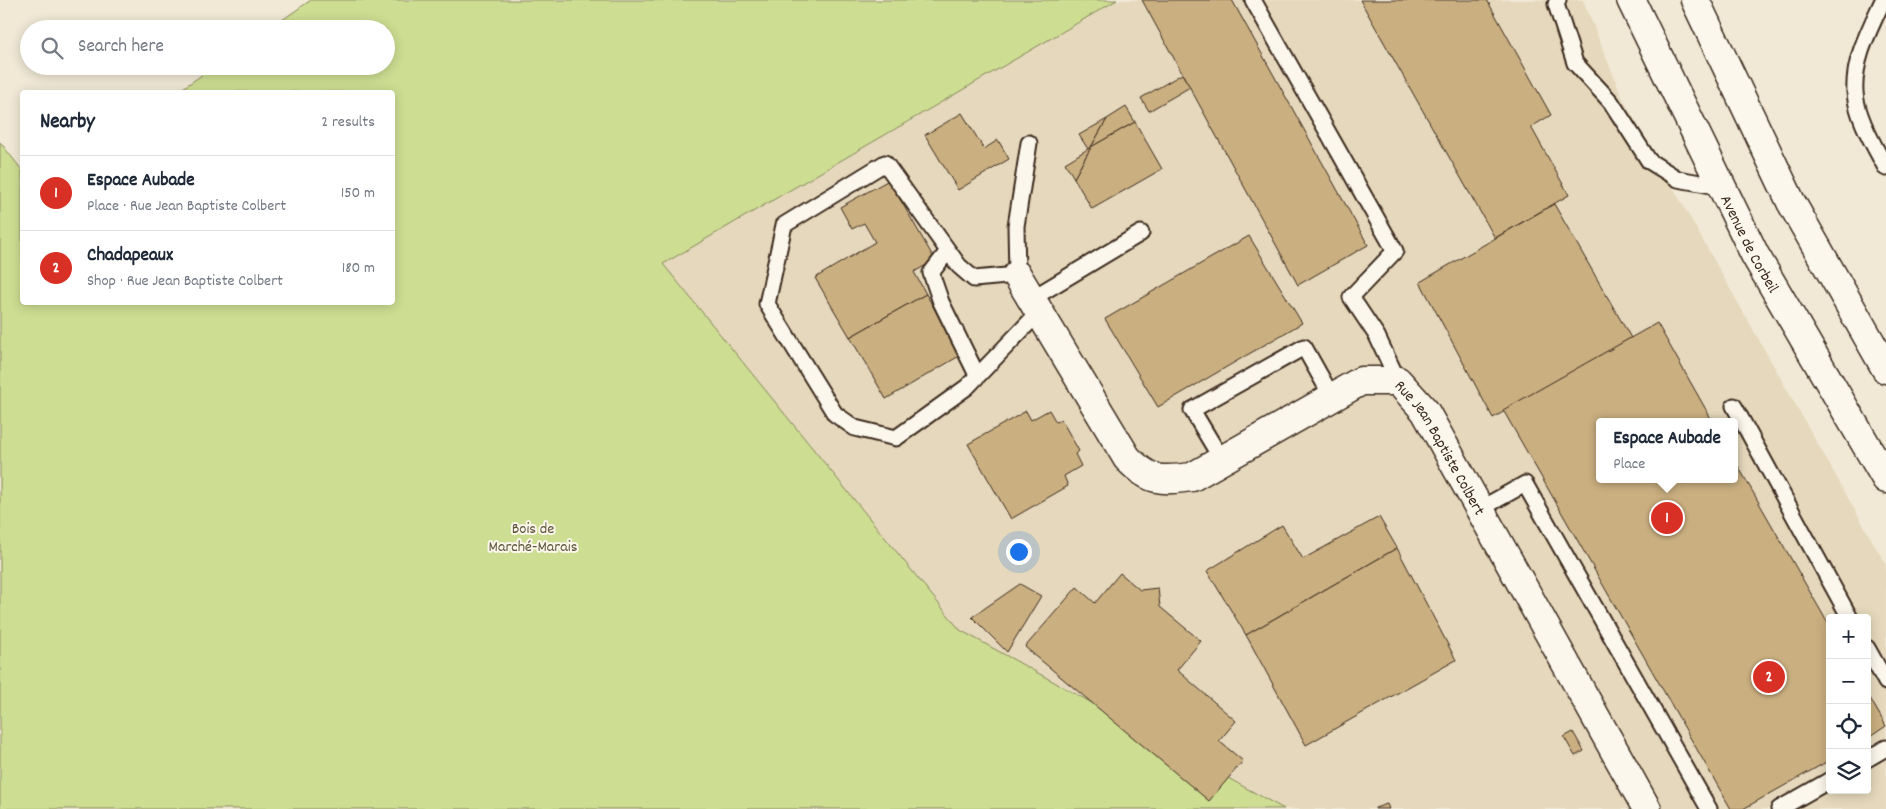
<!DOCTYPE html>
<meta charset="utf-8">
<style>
:root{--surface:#fff;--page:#f2f2f3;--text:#1f2937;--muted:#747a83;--line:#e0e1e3;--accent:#d93025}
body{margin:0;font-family:Dekko,sans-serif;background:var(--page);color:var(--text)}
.controls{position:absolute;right:15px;bottom:15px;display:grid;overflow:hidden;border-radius:5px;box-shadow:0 2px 12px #0003}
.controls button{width:45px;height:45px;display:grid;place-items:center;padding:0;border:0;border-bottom:1px solid var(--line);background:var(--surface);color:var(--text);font:25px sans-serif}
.you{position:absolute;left:1018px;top:551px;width:18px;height:18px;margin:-12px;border:4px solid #fff;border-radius:50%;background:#1a73e8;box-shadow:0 0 0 8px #1a73e833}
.badge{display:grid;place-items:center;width:32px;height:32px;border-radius:50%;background:var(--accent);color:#fff;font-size:16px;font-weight:700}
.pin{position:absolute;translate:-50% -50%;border:2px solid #fff;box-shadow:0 1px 5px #0006}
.popup{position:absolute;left:1596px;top:418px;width:142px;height:65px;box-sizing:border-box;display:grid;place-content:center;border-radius:5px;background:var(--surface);filter:drop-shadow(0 1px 4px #0005);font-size:16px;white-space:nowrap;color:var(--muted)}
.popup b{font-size:19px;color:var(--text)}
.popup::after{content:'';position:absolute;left:50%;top:100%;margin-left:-10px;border:10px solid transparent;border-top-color:var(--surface)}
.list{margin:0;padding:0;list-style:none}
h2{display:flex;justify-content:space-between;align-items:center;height:65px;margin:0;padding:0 20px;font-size:21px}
h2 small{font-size:16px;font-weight:400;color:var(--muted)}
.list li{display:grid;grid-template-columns:32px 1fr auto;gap:15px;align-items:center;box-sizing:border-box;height:75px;padding:0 20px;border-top:1px solid var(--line)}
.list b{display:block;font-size:19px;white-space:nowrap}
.list p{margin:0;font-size:16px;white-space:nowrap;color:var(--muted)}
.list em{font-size:16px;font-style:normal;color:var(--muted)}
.icon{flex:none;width:28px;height:28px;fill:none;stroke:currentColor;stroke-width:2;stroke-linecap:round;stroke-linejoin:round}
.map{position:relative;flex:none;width:1886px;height:809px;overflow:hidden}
.search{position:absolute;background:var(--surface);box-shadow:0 2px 12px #0003;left:20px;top:20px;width:375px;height:55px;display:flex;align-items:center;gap:12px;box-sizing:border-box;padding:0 18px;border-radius:28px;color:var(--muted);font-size:19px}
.panel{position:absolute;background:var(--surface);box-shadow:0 2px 12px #0003;left:20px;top:90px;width:375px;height:215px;border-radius:5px}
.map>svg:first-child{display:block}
.built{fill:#e5d8bc;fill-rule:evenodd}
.green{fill:#cdde92;stroke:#848458}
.building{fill:#caaf80;stroke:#3b2a1e}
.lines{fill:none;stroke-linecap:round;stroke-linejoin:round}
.lane-casing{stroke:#3b2a1e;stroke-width:19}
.street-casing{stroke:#3b2a1e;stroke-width:31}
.primary-casing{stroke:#3b2a1e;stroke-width:31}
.lane{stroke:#fbf7ec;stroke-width:15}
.street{stroke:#fbf7ec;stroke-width:28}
.primary{stroke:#fbf7ec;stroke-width:28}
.labels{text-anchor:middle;stroke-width:4;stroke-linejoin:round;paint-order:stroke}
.street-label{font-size:16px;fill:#3b2a1e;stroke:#fbf7ec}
.park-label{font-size:16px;fill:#60573b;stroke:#fbf7ec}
</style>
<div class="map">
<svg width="1886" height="809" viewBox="0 0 1886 809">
<rect width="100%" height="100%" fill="#f1e9d6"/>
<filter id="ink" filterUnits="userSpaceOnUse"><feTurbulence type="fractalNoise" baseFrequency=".02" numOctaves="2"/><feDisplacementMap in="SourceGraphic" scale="10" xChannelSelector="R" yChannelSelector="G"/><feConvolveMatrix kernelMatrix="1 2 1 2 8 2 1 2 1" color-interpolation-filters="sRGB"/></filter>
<g filter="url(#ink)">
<!-- built -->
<path class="built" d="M 1117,0 L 1583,0 L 1623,99 L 1886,565 L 1886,809 L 1284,809 L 960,630 L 663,264 ZM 1600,422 L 1734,422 L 1734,479 L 1600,479 ZM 1830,618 L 1867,618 L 1867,790 L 1830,790 Z"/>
<!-- green -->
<path class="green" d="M 311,0 L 1117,0 L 663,264 L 960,630 L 1284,809 L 0,809 L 0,142 L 22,170 L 22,302 L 392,302 L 392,92 L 177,92 L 215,66 L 386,66 L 386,29 L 269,29 Z"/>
<!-- building -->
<g class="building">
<path d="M 1142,0 L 1232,0 L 1368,245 L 1298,285 Z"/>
<path d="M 1360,0 L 1487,0 L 1551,115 L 1531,127 L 1569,195 L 1495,238 Z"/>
<path d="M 1182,74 L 1190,87 L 1149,111 L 1141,98 Z"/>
<path d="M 1126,107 L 1135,122 L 1091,147 L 1107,119 Z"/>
<path d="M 962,113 L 984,149 L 998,140 L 1009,159 L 958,190 L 925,135 Z"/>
<path d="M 1107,119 L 1091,147 L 1088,149 L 1079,135 Z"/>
<path d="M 1135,122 L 1162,169 L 1092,209 L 1074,178 L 1091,147 Z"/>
<path d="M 1091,147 L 1074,178 L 1065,163 Z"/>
<path d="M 889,180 L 935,260 L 914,272 L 926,294 L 850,337 L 815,278 L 875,242 L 864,223 L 852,229 L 840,207 Z"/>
<path d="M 1554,204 L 1631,338 L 1493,418 L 1420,282 Z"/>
<path d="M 1249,236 L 1302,323 L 1158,407 L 1105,319 Z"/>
<path d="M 926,294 L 961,355 L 886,399 L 850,337 Z"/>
<path d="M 1657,323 L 1713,422 L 1600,422 L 1600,479 L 1734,479 L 1734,459 L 1830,627 L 1830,760 L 1743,809 L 1731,809 L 1503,410 Z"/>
<path d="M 1049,410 L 1056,422 L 1061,419 L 1079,451 L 1075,454 L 1081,466 L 1064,476 L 1068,486 L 1011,519 L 968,444 L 1026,411 L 1031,420 Z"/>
<path d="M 1379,517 L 1397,548 L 1246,635 L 1207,571 L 1282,525 L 1303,559 Z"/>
<path d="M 1397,548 L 1456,660 L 1306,745 L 1246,635 Z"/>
<path d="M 1120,573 L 1140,590 L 1158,588 L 1160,607 L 1201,641 L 1177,670 L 1236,721 L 1219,741 L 1243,761 L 1209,801 L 1025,647 L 1077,587 L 1095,603 Z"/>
<path d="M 1020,584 L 1041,596 L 1007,652 L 972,617 Z"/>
<path d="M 1867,693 L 1886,726 L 1867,739 Z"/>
<path d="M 1573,732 L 1584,751 L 1575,756 L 1564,737 Z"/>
<path d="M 1387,804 L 1389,809 L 1375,809 L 1375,808 Z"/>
</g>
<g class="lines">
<defs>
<g id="lane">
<path d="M 1253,0 L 1395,251 L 1351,297 L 1377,336 L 1398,381"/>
<path d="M 1558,0 L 1556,4 L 1575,63 L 1611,102 L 1649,161 L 1678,179 L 1722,187"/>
<path d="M 1883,0 C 1870,29 1853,59 1855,92 C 1856,116 1875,147 1886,168"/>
<path d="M 1029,143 L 1016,226 L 1017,275 L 974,279 L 959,266 L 885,163 L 784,225 L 767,304 L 835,414 L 855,428 L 896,438 L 967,387 L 1039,312"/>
<path d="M 948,251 L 931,273 L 941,302 L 977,375"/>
<path d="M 1031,299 L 1141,233"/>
<path d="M 1734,406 L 1850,618"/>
<path d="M 1222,460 L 1192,410 L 1304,347 L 1332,397"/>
<path d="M 1480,509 L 1525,484 L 1709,809"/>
<path d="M 1867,648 L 1886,682"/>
<path d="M 1867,759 L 1886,748"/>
<path d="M 1779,809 L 1830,780"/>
</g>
<g id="street">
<path id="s1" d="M 1017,275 L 1127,458 C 1150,482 1161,481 1192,477 L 1361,381 L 1398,381 L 1425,411 L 1647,809"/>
</g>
<g id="primary">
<path id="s2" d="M 1631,0 L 1755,255 L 1886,479"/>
<path d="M 1695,0 L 1791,202 L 1886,369"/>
</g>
</defs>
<!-- lane casing -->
<use href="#lane" class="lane-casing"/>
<!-- street casing -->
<use href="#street" class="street-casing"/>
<!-- primary casing -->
<use href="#primary" class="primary-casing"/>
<!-- lane -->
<use href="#lane" class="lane"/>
<!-- street -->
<use href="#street" class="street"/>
<!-- primary -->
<use href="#primary" class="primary"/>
</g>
</g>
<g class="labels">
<!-- street labels -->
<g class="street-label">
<text dy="6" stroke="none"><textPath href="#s2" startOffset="271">Avenue de Corbeil</textPath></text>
<text dy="6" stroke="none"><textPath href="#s1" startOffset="596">Rue Jean Baptiste Colbert</textPath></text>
</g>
<!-- park labels -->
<g class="park-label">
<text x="533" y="533">Bois de<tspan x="533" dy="18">Marché-Marais</tspan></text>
</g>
</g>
</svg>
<div class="controls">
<button>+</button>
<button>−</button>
<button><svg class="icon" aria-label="locate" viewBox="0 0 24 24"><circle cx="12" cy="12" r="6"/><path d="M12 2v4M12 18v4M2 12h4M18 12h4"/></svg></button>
<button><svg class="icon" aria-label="layers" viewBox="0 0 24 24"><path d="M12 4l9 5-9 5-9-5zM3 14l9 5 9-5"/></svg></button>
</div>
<div class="you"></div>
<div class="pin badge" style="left:1667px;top:518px">1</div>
<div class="popup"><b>Espace Aubade</b>Place</div>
<div class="pin badge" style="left:1769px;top:677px">2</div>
<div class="search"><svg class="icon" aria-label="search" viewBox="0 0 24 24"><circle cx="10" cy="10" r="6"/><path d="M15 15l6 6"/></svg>Search here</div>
<section class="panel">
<h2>Nearby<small>2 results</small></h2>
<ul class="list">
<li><span class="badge">1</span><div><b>Espace Aubade</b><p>Place · Rue Jean Baptiste Colbert</p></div><em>150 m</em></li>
<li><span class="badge">2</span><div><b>Chadapeaux</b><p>Shop · Rue Jean Baptiste Colbert</p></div><em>180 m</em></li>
</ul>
</section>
</div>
